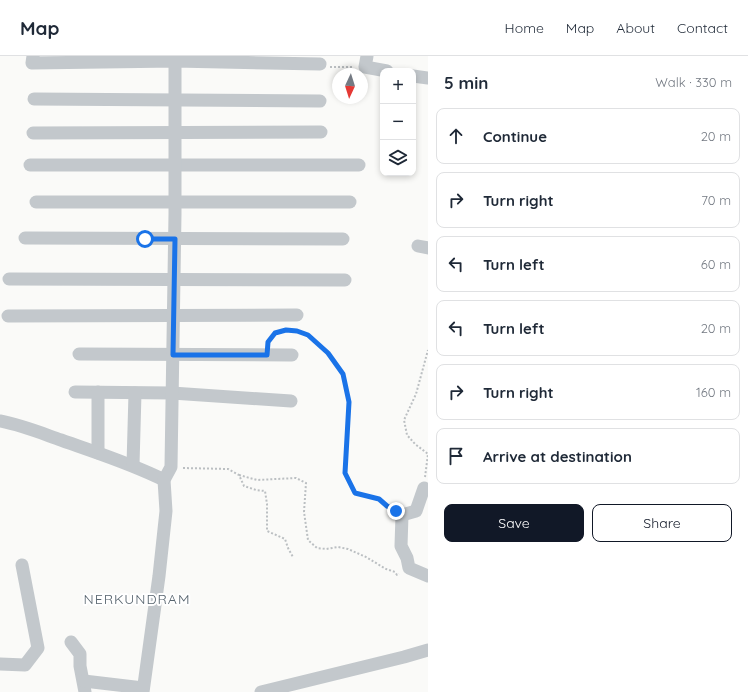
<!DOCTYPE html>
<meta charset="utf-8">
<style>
:root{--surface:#fff;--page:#f6f6f7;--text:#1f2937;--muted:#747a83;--line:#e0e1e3;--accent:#111827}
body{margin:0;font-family:Quicksand,sans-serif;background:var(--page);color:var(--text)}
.controls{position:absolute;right:12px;top:12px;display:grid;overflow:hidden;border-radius:8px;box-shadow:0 2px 6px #0003}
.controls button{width:36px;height:36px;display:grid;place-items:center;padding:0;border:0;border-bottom:1px solid var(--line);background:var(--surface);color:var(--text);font:20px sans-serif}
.compass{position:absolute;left:332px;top:12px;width:36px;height:36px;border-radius:50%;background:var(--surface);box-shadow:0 2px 6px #0003;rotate:184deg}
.stop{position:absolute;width:12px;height:12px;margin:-9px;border:3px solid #1a73e8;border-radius:50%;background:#fff}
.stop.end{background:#1a73e8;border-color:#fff;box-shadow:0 1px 4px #0008}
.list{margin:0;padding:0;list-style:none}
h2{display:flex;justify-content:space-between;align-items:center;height:52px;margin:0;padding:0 16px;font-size:17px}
h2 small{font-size:13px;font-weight:400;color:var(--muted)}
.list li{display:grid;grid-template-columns:26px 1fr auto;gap:12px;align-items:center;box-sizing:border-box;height:56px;margin:0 8px 8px;padding:0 8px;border:1px solid var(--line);border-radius:8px}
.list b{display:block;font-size:15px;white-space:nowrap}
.list em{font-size:13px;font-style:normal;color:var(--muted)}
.actions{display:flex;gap:8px;padding:12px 16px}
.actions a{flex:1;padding:9px 0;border:1px solid var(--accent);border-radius:8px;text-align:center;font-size:14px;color:var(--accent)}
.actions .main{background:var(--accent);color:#fff}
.icon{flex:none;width:22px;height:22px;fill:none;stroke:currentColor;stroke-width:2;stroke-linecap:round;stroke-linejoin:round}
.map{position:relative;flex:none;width:428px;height:636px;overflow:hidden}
header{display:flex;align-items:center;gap:24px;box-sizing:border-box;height:56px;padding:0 20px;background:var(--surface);border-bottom:1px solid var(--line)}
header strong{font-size:19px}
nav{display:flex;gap:22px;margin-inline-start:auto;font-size:14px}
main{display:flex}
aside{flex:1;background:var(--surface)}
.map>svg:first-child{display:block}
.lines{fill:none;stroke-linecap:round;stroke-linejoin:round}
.path{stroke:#bbbfc2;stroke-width:2;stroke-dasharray:2 2;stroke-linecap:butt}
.minor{stroke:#c3c8cc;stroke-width:13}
.route{stroke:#1a73e8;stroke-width:5}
.labels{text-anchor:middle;stroke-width:4;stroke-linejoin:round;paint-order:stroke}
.quarter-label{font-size:14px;letter-spacing:1px;fill:#57646e;stroke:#fff}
</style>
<header>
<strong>Map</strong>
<nav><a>Home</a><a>Map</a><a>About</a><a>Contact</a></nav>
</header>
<main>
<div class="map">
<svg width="428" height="636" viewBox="0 0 428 636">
<rect width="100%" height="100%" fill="#fafaf8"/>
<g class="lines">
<!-- path -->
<g class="path">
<path d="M 330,11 L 354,11"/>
<path d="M 268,288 L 275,277 L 286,274 L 297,275 L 308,279 L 328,297 L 343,318 L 349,346 L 345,417 L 355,437 L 379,443 L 387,450 L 392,453"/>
<path d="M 183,412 L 228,413 L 239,419 L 244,430 L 256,434 L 265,435 L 267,448 L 267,475 L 285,483 L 288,492 L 293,501"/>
<path d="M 239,419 L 257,424 L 296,422 L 306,427 L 304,456 L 308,484 L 317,492 L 326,493 L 338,491 L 348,493 L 366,501 L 386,513 L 395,516 L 397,519 L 399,518"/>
<path d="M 425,421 L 428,398 L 415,388 L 407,379 L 404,364 L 416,338 L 428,294"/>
</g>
<!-- minor -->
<g class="minor">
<path d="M 33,0 L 32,7 L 175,5 L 320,8"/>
<path d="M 367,0 L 365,11 L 387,15"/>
<path d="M 413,20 L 428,22"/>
<path d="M 34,43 L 320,45"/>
<path d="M 33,77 L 321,76"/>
<path d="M 30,109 L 359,109"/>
<path d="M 36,146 L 350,146"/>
<path d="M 25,182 L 343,183"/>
<path d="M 418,190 L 428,192"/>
<path d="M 9,223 L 345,224"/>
<path d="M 8,260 L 297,259"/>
<path d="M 79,298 L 292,299"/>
<path d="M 75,336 L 172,337 L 291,345"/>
<path d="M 98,336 L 98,397"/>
<path d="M 0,365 C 21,369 41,377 61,384 C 97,397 130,407 164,424"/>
<path d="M 133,409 L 135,337"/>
<path d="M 424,432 L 416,455 L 402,459 L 401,490 L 407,502 L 409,512 L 428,520"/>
<path d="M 71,586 L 80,598 L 80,610 L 85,636"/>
<path d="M 0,608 L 25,609 L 38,592 L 22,509"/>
<path d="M 84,625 L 143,632"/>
<path d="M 143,636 L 159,520 L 166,455 L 164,424 L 171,411 L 175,158 L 175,0"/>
<path d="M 261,636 L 404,601 L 428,594"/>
</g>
</g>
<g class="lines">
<!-- route -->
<path class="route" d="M 145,183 L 175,183 L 173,299 L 267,299 L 268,286 L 275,277 L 286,274 L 297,275 L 308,279 L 328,297 L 343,318 L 349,346 L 345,417 L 355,437 L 379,443 L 387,450 L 396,455"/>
</g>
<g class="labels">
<!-- quarter labels -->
<g class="quarter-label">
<text x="137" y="548">NERKUNDRAM</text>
</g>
</g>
</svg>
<div class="controls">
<button>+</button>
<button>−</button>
<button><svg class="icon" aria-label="layers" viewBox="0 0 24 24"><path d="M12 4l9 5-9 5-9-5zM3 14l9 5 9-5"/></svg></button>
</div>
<svg class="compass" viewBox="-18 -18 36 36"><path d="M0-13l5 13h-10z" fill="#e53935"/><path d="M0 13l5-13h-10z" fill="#747a83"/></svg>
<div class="stop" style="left:145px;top:183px"></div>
<div class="stop end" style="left:396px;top:455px"></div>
</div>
<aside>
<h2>5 min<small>Walk · 330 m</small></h2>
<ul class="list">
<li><svg class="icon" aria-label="ahead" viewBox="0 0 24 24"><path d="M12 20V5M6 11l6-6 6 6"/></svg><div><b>Continue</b></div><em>20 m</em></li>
<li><svg class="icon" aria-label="right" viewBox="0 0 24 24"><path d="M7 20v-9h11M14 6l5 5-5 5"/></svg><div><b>Turn right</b></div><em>70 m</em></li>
<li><svg class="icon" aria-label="left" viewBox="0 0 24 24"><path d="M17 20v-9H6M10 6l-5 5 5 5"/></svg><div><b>Turn left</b></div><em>60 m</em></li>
<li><svg class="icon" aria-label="left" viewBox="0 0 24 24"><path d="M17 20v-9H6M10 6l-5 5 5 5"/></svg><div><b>Turn left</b></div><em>20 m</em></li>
<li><svg class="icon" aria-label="right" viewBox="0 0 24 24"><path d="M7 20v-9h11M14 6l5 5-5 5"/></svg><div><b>Turn right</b></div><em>160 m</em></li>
<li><svg class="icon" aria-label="arrive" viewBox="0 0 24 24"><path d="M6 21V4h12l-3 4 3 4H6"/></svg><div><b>Arrive at destination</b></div></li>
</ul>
<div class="actions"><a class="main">Save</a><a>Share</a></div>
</aside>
</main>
